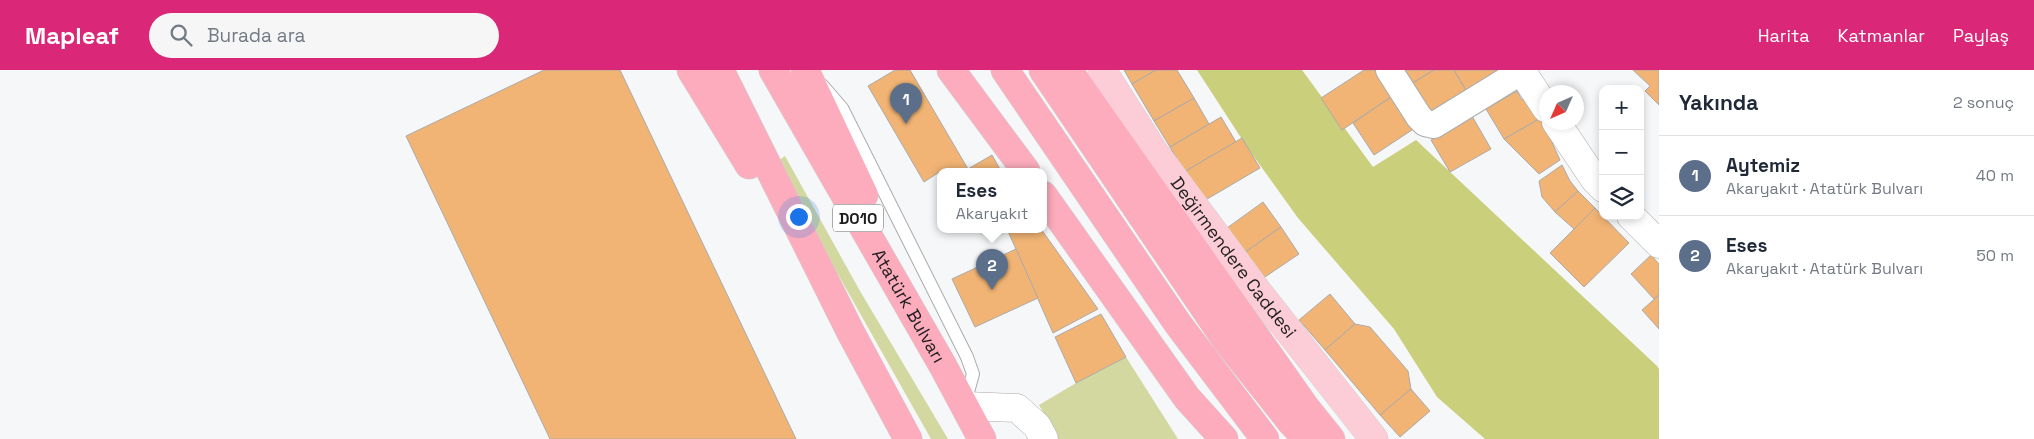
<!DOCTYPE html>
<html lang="tr">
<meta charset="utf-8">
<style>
:root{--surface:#fff;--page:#f6f6f7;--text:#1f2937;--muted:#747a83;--line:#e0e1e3;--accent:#db2777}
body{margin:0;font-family:"Space Grotesk",sans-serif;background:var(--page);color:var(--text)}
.controls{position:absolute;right:15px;top:15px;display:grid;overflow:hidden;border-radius:10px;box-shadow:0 2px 8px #0003}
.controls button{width:45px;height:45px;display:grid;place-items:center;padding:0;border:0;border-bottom:1px solid var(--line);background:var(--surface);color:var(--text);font:25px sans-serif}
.compass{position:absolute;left:1539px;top:15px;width:45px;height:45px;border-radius:50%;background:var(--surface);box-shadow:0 2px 8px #0003;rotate:225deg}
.you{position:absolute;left:798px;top:146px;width:18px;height:18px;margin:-12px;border:4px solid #fff;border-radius:50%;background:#1a73e8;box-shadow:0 0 0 8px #1a73e833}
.badge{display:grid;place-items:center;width:32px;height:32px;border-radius:50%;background:var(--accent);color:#fff;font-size:16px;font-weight:700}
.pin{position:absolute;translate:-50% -41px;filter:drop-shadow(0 1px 2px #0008)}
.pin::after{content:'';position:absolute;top:26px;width:18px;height:15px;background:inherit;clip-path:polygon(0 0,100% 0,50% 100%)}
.popup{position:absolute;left:937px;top:98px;width:110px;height:65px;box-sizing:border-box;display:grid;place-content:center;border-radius:10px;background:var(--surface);filter:drop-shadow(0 1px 4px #0005);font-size:16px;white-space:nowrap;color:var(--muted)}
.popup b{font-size:19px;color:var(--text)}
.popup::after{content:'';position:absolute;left:50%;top:100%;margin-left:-10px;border:10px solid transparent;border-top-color:var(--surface)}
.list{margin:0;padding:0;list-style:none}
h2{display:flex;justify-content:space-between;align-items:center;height:65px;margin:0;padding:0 20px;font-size:21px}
h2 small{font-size:16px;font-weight:400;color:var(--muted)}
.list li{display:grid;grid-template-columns:32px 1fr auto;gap:15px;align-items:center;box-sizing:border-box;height:80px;padding:0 20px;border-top:1px solid var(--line)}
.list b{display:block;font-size:19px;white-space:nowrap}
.list p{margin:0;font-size:16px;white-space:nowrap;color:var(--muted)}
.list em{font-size:16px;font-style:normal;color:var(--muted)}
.icon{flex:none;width:28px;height:28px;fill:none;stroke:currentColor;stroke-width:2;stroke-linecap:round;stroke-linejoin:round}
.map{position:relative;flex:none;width:1659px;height:369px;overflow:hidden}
header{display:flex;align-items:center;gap:30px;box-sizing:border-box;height:70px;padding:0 25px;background:var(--accent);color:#fff}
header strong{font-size:24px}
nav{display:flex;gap:28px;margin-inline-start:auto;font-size:18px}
.search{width:350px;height:45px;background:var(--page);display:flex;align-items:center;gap:12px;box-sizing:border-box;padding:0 18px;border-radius:28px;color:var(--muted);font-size:19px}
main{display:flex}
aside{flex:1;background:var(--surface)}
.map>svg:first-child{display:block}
.green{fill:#d3d8a1}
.forest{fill:#cacf7b}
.building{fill:#f1b475;stroke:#abaaa9}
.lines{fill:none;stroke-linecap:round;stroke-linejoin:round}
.lane-casing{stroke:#aaabac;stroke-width:14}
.street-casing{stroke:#aaabac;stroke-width:28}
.secondary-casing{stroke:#aaabac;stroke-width:29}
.primary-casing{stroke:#d2d2d2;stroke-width:29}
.highway-casing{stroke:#d2d2d2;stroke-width:29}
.lane{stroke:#fff;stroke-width:12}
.street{stroke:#fff;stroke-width:26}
.secondary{stroke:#fff;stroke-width:28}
.primary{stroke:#fdcdd7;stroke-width:28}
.highway{stroke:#fcacbc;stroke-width:28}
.labels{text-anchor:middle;stroke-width:4;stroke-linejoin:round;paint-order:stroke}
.shield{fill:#fff;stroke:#616162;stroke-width:1}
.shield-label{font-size:16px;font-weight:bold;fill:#1d1d1e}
.street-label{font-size:18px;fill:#1d1d1e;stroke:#fff}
</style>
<header>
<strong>Mapleaf</strong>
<div class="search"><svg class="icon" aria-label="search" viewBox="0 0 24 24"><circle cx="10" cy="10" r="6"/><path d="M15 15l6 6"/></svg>Burada ara</div>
<nav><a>Harita</a><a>Katmanlar</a><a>Paylaş</a></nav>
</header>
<main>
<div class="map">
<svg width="1659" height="369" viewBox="0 0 1659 369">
<rect width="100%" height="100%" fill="#f6f7f8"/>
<!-- green -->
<g class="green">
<path d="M 785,86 L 860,221 L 948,369 L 931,369 L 775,93 Z"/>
<path d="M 1126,287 L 1178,369 L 1058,369 L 1039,335 L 1076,313 Z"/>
</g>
<!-- forest -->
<path class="forest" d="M 1197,0 L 1302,0 L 1373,97 L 1416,70 L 1657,296 L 1659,299 L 1659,369 L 1485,369 L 1437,327 L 1394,259 L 1298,148 L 1247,77 Z"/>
<!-- building -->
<g class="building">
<path d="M 544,0 L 620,0 L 796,369 L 550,369 L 406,66 Z"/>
<path d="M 895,0 L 910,0 L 968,99 L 992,85 L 1001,101 L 941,101 L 924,112 L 868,16 Z"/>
<path d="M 1124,0 L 1156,0 L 1132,14 Z"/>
<path d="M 1156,0 L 1177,0 L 1194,28 L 1154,51 L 1132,14 Z"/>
<path d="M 1364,0 L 1377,0 L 1394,25 L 1342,60 L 1321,28 Z"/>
<path d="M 1403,0 L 1434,0 L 1411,14 Z"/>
<path d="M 1434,0 L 1454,0 L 1467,22 L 1430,44 L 1411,14 Z"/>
<path d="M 1454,0 L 1502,0 L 1467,22 Z"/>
<path d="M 1633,0 L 1659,0 L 1659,35 L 1645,21 L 1650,16 Z"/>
<path d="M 1517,21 L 1522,30 L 1530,26 L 1541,48 L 1504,69 L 1486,39 Z"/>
<path d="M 1394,25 L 1415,58 L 1374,85 L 1353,53 Z"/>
<path d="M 1194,28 L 1209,54 L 1170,77 L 1154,51 Z"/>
<path d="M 1472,46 L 1491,79 L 1450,102 L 1431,70 Z"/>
<path d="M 1221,47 L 1236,72 L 1184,102 L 1170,77 Z"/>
<path d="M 1541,48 L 1560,90 L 1539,104 L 1504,69 Z"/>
<path d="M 1242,68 L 1260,98 L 1202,132 L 1184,102 Z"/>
<path d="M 1562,95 L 1570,111 L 1578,121 L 1555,142 L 1542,127 L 1539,111 Z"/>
<path d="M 1578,121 L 1595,138 L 1574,159 L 1555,142 Z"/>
<path d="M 1263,132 L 1281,157 L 1244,183 L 1227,158 Z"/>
<path d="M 1595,138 L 1629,173 L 1584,217 L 1550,183 Z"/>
<path d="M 1281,157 L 1299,184 L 1262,209 L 1244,183 Z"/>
<path d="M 1007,159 L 1041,159 L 1098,239 L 1053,263 Z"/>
<path d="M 1016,179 L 1038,228 L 975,257 L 952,209 Z"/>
<path d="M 1651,185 L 1659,194 L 1659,225 L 1654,229 L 1631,204 Z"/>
<path d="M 1330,224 L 1355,254 L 1325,280 L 1299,250 Z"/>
<path d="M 1659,225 L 1659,259 L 1642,240 Z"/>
<path d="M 1101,244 L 1126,287 L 1076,313 L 1055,267 Z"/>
<path d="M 1355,254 L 1370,257 L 1408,301 L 1411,319 L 1380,345 L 1325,280 Z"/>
<path d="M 1411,319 L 1430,341 L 1400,367 L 1380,345 Z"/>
</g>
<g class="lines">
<defs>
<path id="lane" d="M 822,15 L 842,38 L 967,287 L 973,304 L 965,333"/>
<path id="street" d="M 1389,0 L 1419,47 L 1425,53 L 1434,55 L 1522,1"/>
<g id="secondary">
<path d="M 1521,0 L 1546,38"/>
<path d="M 1556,52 L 1595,110 L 1603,118"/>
<path d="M 1631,146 L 1659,174"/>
<path d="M 965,336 L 1017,338 L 1037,356 L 1044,369"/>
</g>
<g id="primary">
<path id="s1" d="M 1102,0 L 1153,80 L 1258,222 L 1374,369"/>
</g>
<g id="highway">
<path d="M 691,0 L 749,95"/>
<path d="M 720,0 L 851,263 L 908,369"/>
<path id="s2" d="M 773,0 L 943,296 L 982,369"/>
<path d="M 805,0 L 864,125"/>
<path d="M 951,0 L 1026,101"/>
<path d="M 1005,0 L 1178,254 L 1265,369"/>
<path d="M 1043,0 L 1226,270 L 1291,352 L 1307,369"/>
<path d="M 1068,0 L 1306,338 L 1331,369"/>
<path d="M 1043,125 L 1187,328 L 1224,369"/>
</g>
</defs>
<!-- lane casing -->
<use href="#lane" class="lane-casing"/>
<!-- street casing -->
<use href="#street" class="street-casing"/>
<!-- secondary casing -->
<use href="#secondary" class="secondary-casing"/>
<!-- primary casing -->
<use href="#primary" class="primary-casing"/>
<!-- highway casing -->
<use href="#highway" class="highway-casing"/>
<!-- lane -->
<use href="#lane" class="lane"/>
<!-- street -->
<use href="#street" class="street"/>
<!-- secondary -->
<use href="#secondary" class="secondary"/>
<!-- primary -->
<use href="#primary" class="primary"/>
<!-- highway -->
<use href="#highway" class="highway"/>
</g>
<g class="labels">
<!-- shield labels -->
<rect class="shield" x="833" y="134.5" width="50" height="27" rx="4"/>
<g class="shield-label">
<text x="858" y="154">D010</text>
</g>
<!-- street labels -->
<g class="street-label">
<text dy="6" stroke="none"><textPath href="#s1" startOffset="229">Değirmendere Caddesi</textPath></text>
<text dy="6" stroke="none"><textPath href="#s2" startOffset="272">Atatürk Bulvarı</textPath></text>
</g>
</g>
</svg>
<div class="controls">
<button>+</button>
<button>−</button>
<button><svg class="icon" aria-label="layers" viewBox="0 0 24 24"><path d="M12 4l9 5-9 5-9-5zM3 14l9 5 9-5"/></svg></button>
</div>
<svg class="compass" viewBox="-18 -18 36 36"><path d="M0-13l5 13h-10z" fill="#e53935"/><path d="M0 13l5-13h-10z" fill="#747a83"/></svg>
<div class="you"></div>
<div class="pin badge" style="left:906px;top:54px;background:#5c6f8a">1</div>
<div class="pin badge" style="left:992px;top:220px;background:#5c6f8a">2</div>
<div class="popup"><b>Eses</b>Akaryakıt</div>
</div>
<aside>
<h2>Yakında<small>2 sonuç</small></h2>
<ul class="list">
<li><span class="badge" style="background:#5c6f8a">1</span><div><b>Aytemiz</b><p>Akaryakıt · Atatürk Bulvarı</p></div><em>40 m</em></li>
<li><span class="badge" style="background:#5c6f8a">2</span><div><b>Eses</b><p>Akaryakıt · Atatürk Bulvarı</p></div><em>50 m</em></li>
</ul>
</aside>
</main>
